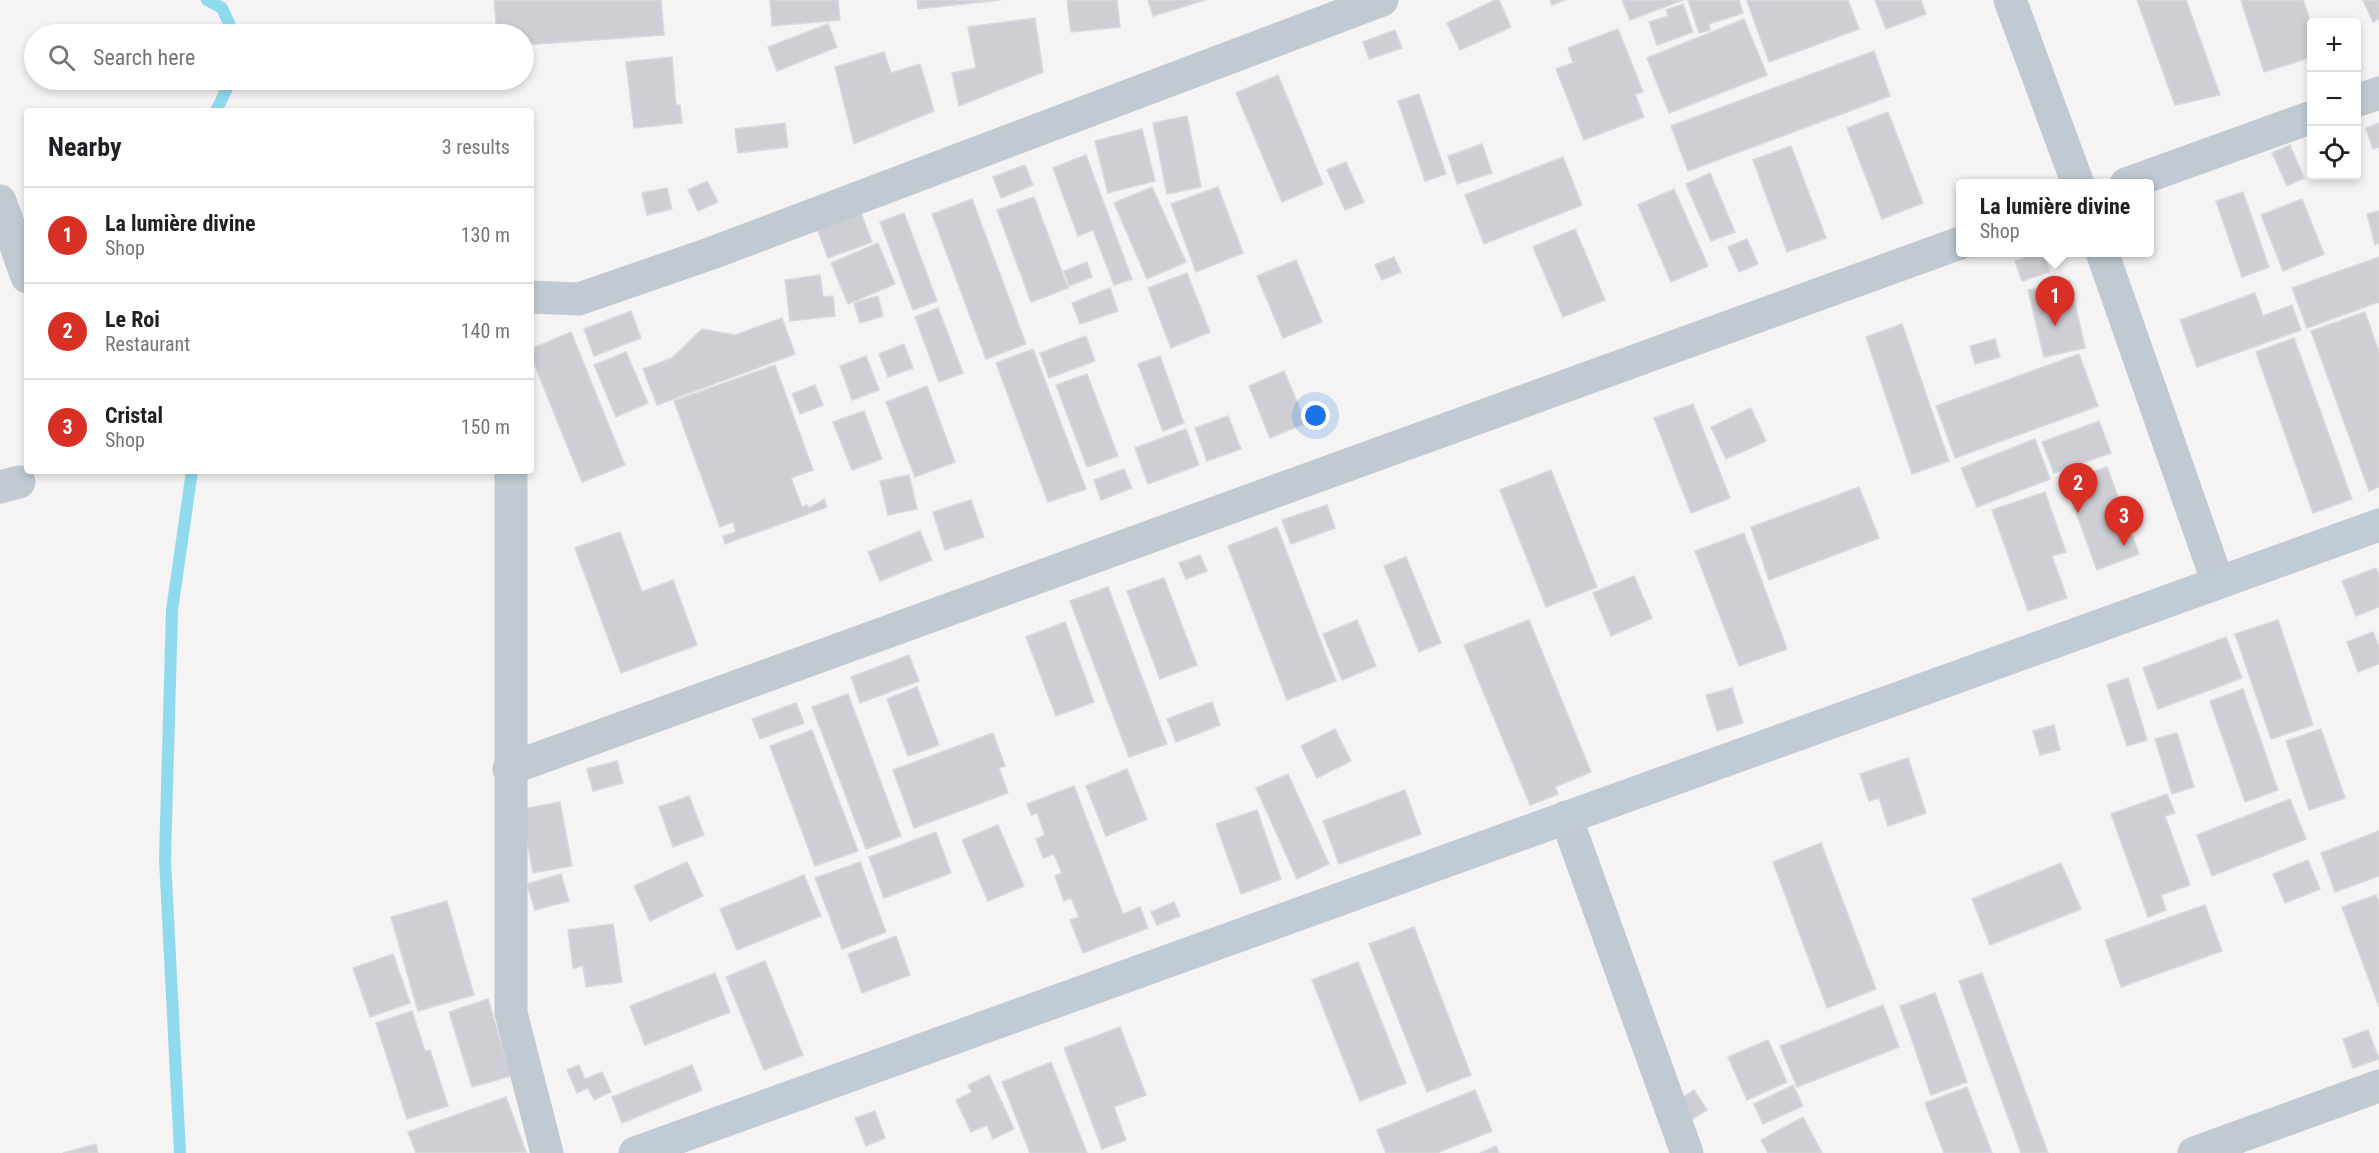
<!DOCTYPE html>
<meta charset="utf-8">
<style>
:root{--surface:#fff;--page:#f6f6f6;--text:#202124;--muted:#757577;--line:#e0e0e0;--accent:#d93025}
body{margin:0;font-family:"Roboto Condensed",sans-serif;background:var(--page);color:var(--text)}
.controls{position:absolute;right:18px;top:18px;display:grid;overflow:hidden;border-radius:6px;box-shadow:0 3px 9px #0003}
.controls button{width:54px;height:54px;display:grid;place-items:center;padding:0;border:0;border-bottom:2px solid var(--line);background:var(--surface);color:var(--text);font:30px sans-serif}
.you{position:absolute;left:1316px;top:416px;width:21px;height:21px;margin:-15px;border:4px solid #fff;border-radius:50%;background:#1a73e8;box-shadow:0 0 0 9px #1a73e833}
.badge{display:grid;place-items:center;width:39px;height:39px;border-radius:50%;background:var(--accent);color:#fff;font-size:20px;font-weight:700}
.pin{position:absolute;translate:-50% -50px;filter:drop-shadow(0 2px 3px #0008)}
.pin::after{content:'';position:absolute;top:32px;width:21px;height:18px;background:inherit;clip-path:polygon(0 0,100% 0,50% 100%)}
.popup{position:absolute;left:1956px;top:179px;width:198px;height:78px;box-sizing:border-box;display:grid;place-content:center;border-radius:6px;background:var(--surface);filter:drop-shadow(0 2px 4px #0005);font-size:20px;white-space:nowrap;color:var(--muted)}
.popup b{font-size:22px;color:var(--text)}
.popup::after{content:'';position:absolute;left:50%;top:100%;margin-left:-12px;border:12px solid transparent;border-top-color:var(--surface)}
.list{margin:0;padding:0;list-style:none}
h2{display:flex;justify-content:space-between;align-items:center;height:78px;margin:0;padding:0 24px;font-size:26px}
h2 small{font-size:20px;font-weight:400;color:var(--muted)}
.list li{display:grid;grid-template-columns:39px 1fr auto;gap:18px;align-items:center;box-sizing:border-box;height:96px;padding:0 24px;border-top:2px solid var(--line)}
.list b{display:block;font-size:22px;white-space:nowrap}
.list p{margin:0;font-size:20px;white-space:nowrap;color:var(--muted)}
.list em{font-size:20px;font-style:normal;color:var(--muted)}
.icon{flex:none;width:33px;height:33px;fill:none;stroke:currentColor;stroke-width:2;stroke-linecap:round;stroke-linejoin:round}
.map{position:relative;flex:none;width:2379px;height:1153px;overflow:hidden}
.search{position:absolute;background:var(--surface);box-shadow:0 3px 9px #0003;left:24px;top:24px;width:510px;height:66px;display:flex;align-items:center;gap:15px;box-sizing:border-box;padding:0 21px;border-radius:33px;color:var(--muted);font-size:22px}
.panel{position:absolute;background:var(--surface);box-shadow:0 3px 9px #0003;left:24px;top:108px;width:510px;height:366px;border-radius:6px}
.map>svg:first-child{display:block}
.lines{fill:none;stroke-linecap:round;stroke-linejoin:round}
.stream{stroke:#90daee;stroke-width:12}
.building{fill:#cdcfd5;stroke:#d7d9de;stroke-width:1.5}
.street{stroke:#c1cad2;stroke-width:33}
.secondary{stroke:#c1cbd6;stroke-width:33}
</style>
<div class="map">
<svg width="2379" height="1153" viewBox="0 0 2379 1153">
<rect width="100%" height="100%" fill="#f5f3f3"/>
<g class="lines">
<!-- stream -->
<g class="stream">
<path d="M 207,0 L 222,8 L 234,34"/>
<path d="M 216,111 L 231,80"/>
<path d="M 180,1153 L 165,859 L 172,610 L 192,471"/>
</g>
</g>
<!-- building -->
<g class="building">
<path d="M 494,0 L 661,0 L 664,35 L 524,45 L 524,34 L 497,34 Z"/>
<path d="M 770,0 L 838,0 L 840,20 L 772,26 Z"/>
<path d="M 917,0 L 1001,0 L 918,9 Z"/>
<path d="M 1067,0 L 1117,0 L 1120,27 L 1071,32 Z"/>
<path d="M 1148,0 L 1205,0 L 1153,16 Z"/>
<path d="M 1495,0 L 1499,0 L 1511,27 L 1460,50 L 1447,23 Z"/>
<path d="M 1550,0 L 1565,0 L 1552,5 Z"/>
<path d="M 1622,0 L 1683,0 L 1630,20 Z"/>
<path d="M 1688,0 L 1739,0 L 1743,13 L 1709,24 L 1710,30 L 1699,33 Z"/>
<path d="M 1750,0 L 1848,0 L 1859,29 L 1769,62 L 1747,1 Z"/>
<path d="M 1875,0 L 1921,0 L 1926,14 L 1886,29 Z"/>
<path d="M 2137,0 L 2186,0 L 2220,95 L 2175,105 Z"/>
<path d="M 2241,0 L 2303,0 L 2312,26 L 2312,57 L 2264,72 Z"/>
<path d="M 2363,0 L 2379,0 L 2379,19 L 2373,22 Z"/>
<path d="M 1683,4 L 1693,32 L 1657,45 L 1649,22 L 1668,16 L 1666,10 Z"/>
<path d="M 1035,18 L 1043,72 L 959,106 L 952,73 L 976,68 L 968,27 Z"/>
<path d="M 1744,19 L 1767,75 L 1669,113 L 1647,58 Z"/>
<path d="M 828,24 L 837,47 L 777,71 L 768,47 Z"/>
<path d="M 361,25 L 362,34 L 337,34 L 336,26 Z"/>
<path d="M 1618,29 L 1643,92 L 1635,94 L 1644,117 L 1584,140 L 1556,69 L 1573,63 L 1568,48 Z"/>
<path d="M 1395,30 L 1402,48 L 1369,59 L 1363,42 Z"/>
<path d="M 1874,51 L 1890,96 L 1688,171 L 1671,126 Z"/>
<path d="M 884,52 L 891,73 L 920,64 L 934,111 L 854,144 L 835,67 Z"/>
<path d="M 672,57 L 676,105 L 680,105 L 682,123 L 634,128 L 626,62 Z"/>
<path d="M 1278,75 L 1323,184 L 1282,202 L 1236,93 Z"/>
<path d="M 1419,94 L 1446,174 L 1425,181 L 1398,101 Z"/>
<path d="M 1888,112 L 1923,203 L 1882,219 L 1847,128 Z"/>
<path d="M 1187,116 L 1201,187 L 1167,194 L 1153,123 Z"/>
<path d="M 785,123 L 788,147 L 738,153 L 735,129 Z"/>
<path d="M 2379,123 L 2379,147 L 2373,149 L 2366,128 Z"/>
<path d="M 1142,129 L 1155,181 L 1108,193 L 1095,141 Z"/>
<path d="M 1482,144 L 1492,173 L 1457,184 L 1448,156 Z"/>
<path d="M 2290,145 L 2304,178 L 2287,186 L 2272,153 Z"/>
<path d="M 1791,146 L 1826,238 L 1787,252 L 1753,160 Z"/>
<path d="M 1086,155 L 1132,279 L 1114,285 L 1093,230 L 1078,236 L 1053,168 Z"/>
<path d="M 1563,157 L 1582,205 L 1484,244 L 1465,195 Z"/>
<path d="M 1346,162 L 1364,202 L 1345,210 L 1327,170 Z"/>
<path d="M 1025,165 L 1033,185 L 1001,198 L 993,177 Z"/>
<path d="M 1710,173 L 1735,232 L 1711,241 L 1686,184 Z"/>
<path d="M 707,181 L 718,202 L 698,211 L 688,190 Z"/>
<path d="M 1152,187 L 1186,262 L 1147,279 L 1114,203 Z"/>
<path d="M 1218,187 L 1243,253 L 1196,272 L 1171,204 Z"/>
<path d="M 667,188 L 672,209 L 647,215 L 642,193 Z"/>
<path d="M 1674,189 L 1708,266 L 1671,282 L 1638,205 Z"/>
<path d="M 2243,192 L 2269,267 L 2242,277 L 2216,201 Z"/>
<path d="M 1034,197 L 1068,288 L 1031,302 L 997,210 Z"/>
<path d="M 972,199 L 1026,344 L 986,359 L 932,214 Z"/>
<path d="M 2302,199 L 2324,254 L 2283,271 L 2261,215 Z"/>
<path d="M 2379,211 L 2379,243 L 2375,245 L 2367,214 Z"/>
<path d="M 861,213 L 872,242 L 828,258 L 817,229 Z"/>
<path d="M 904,213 L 937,301 L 913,310 L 880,222 Z"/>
<path d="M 1575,229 L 1605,300 L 1563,317 L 1533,247 Z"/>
<path d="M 1747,239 L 1758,264 L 1739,272 L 1728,247 Z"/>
<path d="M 878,243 L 895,284 L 848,304 L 831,263 Z"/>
<path d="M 2039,252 L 2043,252 L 2050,272 L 2022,281 L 2015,261 Z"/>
<path d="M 1394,257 L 1401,272 L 1382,280 L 1375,265 Z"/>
<path d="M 2379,257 L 2379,302 L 2307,328 L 2292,288 Z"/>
<path d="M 1296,260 L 1322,322 L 1283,338 L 1257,276 Z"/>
<path d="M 1087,262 L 1092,277 L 1069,286 L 1064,271 Z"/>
<path d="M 1187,273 L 1210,332 L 1171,348 L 1148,288 Z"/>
<path d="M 820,275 L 823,297 L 833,296 L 835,316 L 790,321 L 785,280 Z"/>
<path d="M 2070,281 L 2085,348 L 2044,357 L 2028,290 Z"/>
<path d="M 1110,288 L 1118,311 L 1080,324 L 1072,303 Z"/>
<path d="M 2255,293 L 2263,316 L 2292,305 L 2301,330 L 2197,367 L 2180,320 Z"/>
<path d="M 878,296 L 883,316 L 860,323 L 854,303 Z"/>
<path d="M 938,308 L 963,373 L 939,382 L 915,317 Z"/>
<path d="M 631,311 L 641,338 L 594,356 L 584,329 Z"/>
<path d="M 2365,312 L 2379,352 L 2379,487 L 2369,491 L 2311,331 Z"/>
<path d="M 782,318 L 795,354 L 657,405 L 643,369 L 672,358 L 702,329 L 735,335 Z"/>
<path d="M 1902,324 L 1949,461 L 1912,474 L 1866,337 Z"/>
<path d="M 571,332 L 625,465 L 582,482 L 531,356 L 531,349 Z"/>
<path d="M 1086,336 L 1095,361 L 1049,378 L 1040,353 Z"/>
<path d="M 2294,338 L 2352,499 L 2313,513 L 2256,352 Z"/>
<path d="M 1995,339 L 2000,357 L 1975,364 L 1970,346 Z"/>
<path d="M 904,344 L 913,368 L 888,377 L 879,354 Z"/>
<path d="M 1033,349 L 1086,489 L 1048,502 L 996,363 Z"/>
<path d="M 626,352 L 648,403 L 616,417 L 594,365 Z"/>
<path d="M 2079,354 L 2098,406 L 1955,458 L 1936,406 Z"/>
<path d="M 866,356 L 879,390 L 852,400 L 840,366 Z"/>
<path d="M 1160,356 L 1184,423 L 1163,431 L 1138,364 Z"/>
<path d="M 775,365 L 813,470 L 791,478 L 802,507 L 807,505 L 809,508 L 824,499 L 827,507 L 725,544 L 723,536 L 736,532 L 733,522 L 720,527 L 674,401 Z"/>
<path d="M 1284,371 L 1306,423 L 1270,438 L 1249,386 Z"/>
<path d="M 1087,374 L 1118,456 L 1087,467 L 1056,385 Z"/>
<path d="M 815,385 L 823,405 L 800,414 L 792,394 Z"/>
<path d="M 927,386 L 955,462 L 915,477 L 886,402 Z"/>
<path d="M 1693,404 L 1730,498 L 1691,513 L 1654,418 Z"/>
<path d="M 1751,408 L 1766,441 L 1726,459 L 1711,427 Z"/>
<path d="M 864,411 L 882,459 L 852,470 L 833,422 Z"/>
<path d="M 1228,416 L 1241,449 L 1207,461 L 1195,428 Z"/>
<path d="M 2099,421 L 2111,453 L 2054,473 L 2042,442 Z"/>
<path d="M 1186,429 L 1199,465 L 1148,484 L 1135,448 Z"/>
<path d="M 2035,439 L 2050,479 L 1977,507 L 1961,468 Z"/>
<path d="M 2107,467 L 2139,554 L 2097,570 L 2065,482 Z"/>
<path d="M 1124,469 L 1132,488 L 1101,500 L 1094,480 Z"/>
<path d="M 1551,470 L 1597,587 L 1546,607 L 1500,490 Z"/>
<path d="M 909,475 L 917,509 L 888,515 L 880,481 Z"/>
<path d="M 1859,487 L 1879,538 L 1769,580 L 1751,527 Z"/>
<path d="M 2045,492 L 2066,552 L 2052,556 L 2067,598 L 2028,611 L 1992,510 Z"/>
<path d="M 971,500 L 984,537 L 945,550 L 933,512 Z"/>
<path d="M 1327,505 L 1335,528 L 1291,544 L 1282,520 Z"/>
<path d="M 1277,527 L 1336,681 L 1287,700 L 1228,546 Z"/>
<path d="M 920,531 L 932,560 L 880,581 L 868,552 Z"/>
<path d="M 620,532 L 642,592 L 673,580 L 697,645 L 621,673 L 575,548 Z"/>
<path d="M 1744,533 L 1787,649 L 1739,666 L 1695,551 Z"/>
<path d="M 1200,555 L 1207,571 L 1186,579 L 1179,563 Z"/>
<path d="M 1406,557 L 1441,643 L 1419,652 L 1384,566 Z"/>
<path d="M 2376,568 L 2379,576 L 2379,607 L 2356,616 L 2342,581 Z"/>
<path d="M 1634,576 L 1652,618 L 1611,636 L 1593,593 Z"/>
<path d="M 1164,578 L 1197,665 L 1160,679 L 1127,591 Z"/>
<path d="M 1108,587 L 1167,744 L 1129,757 L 1070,601 Z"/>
<path d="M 1357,620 L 1376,666 L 1342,680 L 1323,634 Z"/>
<path d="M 1529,620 L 1591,772 L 1555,787 L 1558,794 L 1530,805 L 1464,645 Z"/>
<path d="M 2278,620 L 2313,725 L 2271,739 L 2235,634 Z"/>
<path d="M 1065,622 L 1094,702 L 1056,716 L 1026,637 Z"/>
<path d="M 2373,632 L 2379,647 L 2379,664 L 2358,672 L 2347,642 Z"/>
<path d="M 2226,637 L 2242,678 L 2158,709 L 2143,668 Z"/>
<path d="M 909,655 L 919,681 L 860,703 L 851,677 Z"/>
<path d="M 2128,678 L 2147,740 L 2127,746 L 2107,685 Z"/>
<path d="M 917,687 L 939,745 L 908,756 L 887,699 Z"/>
<path d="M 1732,688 L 1743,723 L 1717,731 L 1706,695 Z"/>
<path d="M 2243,689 L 2278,790 L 2245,802 L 2210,701 Z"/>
<path d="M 848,694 L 901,836 L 866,849 L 812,707 Z"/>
<path d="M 1212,702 L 1220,725 L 1176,742 L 1167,719 Z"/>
<path d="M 796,703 L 804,723 L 760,739 L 752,719 Z"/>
<path d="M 2054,725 L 2060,750 L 2040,755 L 2033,731 Z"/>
<path d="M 1335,729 L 1351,761 L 1317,778 L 1301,746 Z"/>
<path d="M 2321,729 L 2345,798 L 2309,810 L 2286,741 Z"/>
<path d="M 812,730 L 858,851 L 815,866 L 770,746 Z"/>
<path d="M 993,733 L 1005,766 L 999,768 L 1008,793 L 914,828 L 893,770 Z"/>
<path d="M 2177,733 L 2194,787 L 2172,794 L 2155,739 Z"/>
<path d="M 1908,758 L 1926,813 L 1888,826 L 1879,798 L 1869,801 L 1860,774 Z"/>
<path d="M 617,761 L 623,783 L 593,791 L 587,769 Z"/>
<path d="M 1127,769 L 1147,819 L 1106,836 L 1086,786 Z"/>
<path d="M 1288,774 L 1329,864 L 1297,879 L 1256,788 Z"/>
<path d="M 1074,786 L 1123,914 L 1140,907 L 1148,928 L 1083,953 L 1070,920 L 1079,917 L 1071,898 L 1064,901 L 1055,876 L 1062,873 L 1054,854 L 1043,858 L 1036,839 L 1045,835 L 1037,813 L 1031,815 L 1027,804 Z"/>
<path d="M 1405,790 L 1421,834 L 1339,864 L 1323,821 Z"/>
<path d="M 2167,794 L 2175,813 L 2165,816 L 2190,885 L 2161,895 L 2166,910 L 2148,917 L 2111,814 Z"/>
<path d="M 689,796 L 704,835 L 673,847 L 659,807 Z"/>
<path d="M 2290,799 L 2306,839 L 2212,876 L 2197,835 Z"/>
<path d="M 560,802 L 572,866 L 533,873 L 521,809 Z"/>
<path d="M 1257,810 L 1281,879 L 1241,894 L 1216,824 Z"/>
<path d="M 998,825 L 1024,886 L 988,901 L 962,840 Z"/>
<path d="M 2379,831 L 2379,876 L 2335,892 L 2321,853 Z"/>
<path d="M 936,832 L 951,873 L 884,898 L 869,857 Z"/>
<path d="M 1821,843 L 1876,989 L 1827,1008 L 1773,862 Z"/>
<path d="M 2308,860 L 2320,889 L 2285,903 L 2273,874 Z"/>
<path d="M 687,862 L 703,896 L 650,921 L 634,886 Z"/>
<path d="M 860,862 L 886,932 L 842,949 L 815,878 Z"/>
<path d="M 2061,863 L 2081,909 L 1990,945 L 1972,899 Z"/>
<path d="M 561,874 L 569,901 L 535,910 L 527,884 Z"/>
<path d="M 804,875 L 821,916 L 737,950 L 720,909 Z"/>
<path d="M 2376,895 L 2379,902 L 2379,1007 L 2342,907 Z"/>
<path d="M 447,901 L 474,995 L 418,1011 L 391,917 Z"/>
<path d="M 1174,902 L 1180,916 L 1157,925 L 1151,912 Z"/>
<path d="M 2205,905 L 2222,951 L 2121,987 L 2105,940 Z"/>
<path d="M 613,924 L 622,982 L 586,987 L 583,966 L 573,968 L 568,930 Z"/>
<path d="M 1414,927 L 1471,1075 L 1427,1092 L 1369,944 Z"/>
<path d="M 896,936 L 910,975 L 862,993 L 848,954 Z"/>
<path d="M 393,954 L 410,1003 L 370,1017 L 353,968 Z"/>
<path d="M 765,961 L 803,1055 L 764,1070 L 726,977 Z"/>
<path d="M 1358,962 L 1406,1083 L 1360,1101 L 1312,980 Z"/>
<path d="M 715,973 L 730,1012 L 645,1045 L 630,1006 Z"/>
<path d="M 1982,973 L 2048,1153 L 2021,1153 L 1959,981 Z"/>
<path d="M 1935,993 L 1967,1082 L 1931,1095 L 1900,1006 Z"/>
<path d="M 488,999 L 511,1076 L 472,1087 L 449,1012 Z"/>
<path d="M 1883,1005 L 1899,1047 L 1797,1087 L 1780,1046 Z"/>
<path d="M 412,1011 L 425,1051 L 430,1050 L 448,1106 L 407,1119 L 376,1023 Z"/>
<path d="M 1120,1027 L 1146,1095 L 1114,1107 L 1126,1140 L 1102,1149 L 1064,1048 Z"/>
<path d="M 2368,1030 L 2379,1059 L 2353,1068 L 2343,1039 Z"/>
<path d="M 1768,1040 L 1787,1082 L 1747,1100 L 1728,1057 Z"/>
<path d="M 1051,1062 L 1087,1153 L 1030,1153 L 1002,1082 Z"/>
<path d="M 579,1065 L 585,1079 L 602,1072 L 611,1092 L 594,1100 L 588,1088 L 577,1093 L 567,1070 Z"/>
<path d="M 692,1065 L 702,1090 L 622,1123 L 612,1097 Z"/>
<path d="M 989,1075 L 1014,1129 L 993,1139 L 987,1125 L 971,1132 L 956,1100 L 972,1092 L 968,1085 Z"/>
<path d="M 1793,1085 L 1803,1106 L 1763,1124 L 1754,1104 Z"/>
<path d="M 1967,1087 L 1992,1153 L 1944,1153 L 1925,1103 Z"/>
<path d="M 1475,1090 L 1492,1131 L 1437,1153 L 1386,1153 L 1377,1130 Z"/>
<path d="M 1694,1090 L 1707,1110 L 1691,1120 L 1679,1100 Z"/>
<path d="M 506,1097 L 526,1152 L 416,1153 L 408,1132 Z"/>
<path d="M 875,1111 L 885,1138 L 866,1146 L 855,1118 Z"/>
<path d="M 1803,1117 L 1822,1153 L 1768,1153 L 1761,1140 Z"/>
<path d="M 96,1144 L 98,1153 L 63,1153 Z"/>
<path d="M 1496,1146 L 1499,1153 L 1480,1153 Z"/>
</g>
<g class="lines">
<!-- street -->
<g class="street">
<path d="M 2010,0 L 2078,184"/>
<path d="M 2356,101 L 2379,93"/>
<path d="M 2126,184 L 2312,117"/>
<path d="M 0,201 L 27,277"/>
<path d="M 2102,252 L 2218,583"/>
<path d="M 531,297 L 579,299 L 712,253 L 1382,0"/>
<path d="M 511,471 L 511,1013 L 547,1153"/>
<path d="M 0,487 L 19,482"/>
<path d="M 509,769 L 1960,243"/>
<path d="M 1566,817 L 1687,1153"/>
<path d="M 2194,1153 L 2379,1086"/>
</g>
<!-- secondary -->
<path class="secondary" d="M 635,1153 L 2379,525"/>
</g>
</svg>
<div class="controls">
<button>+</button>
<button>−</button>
<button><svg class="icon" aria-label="locate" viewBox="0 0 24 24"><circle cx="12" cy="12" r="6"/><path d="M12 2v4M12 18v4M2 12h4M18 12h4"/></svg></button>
</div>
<div class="you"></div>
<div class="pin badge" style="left:2055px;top:326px">1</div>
<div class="popup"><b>La lumière divine</b>Shop</div>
<div class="pin badge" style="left:2078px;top:513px">2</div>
<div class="pin badge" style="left:2124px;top:546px">3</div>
<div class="search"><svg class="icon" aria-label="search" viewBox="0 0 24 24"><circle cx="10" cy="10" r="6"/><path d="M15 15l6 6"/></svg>Search here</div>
<section class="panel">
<h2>Nearby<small>3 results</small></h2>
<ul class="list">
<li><span class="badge">1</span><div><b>La lumière divine</b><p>Shop</p></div><em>130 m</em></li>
<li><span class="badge">2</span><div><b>Le Roi</b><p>Restaurant</p></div><em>140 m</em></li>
<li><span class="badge">3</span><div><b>Cristal</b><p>Shop</p></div><em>150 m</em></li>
</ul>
</section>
</div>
